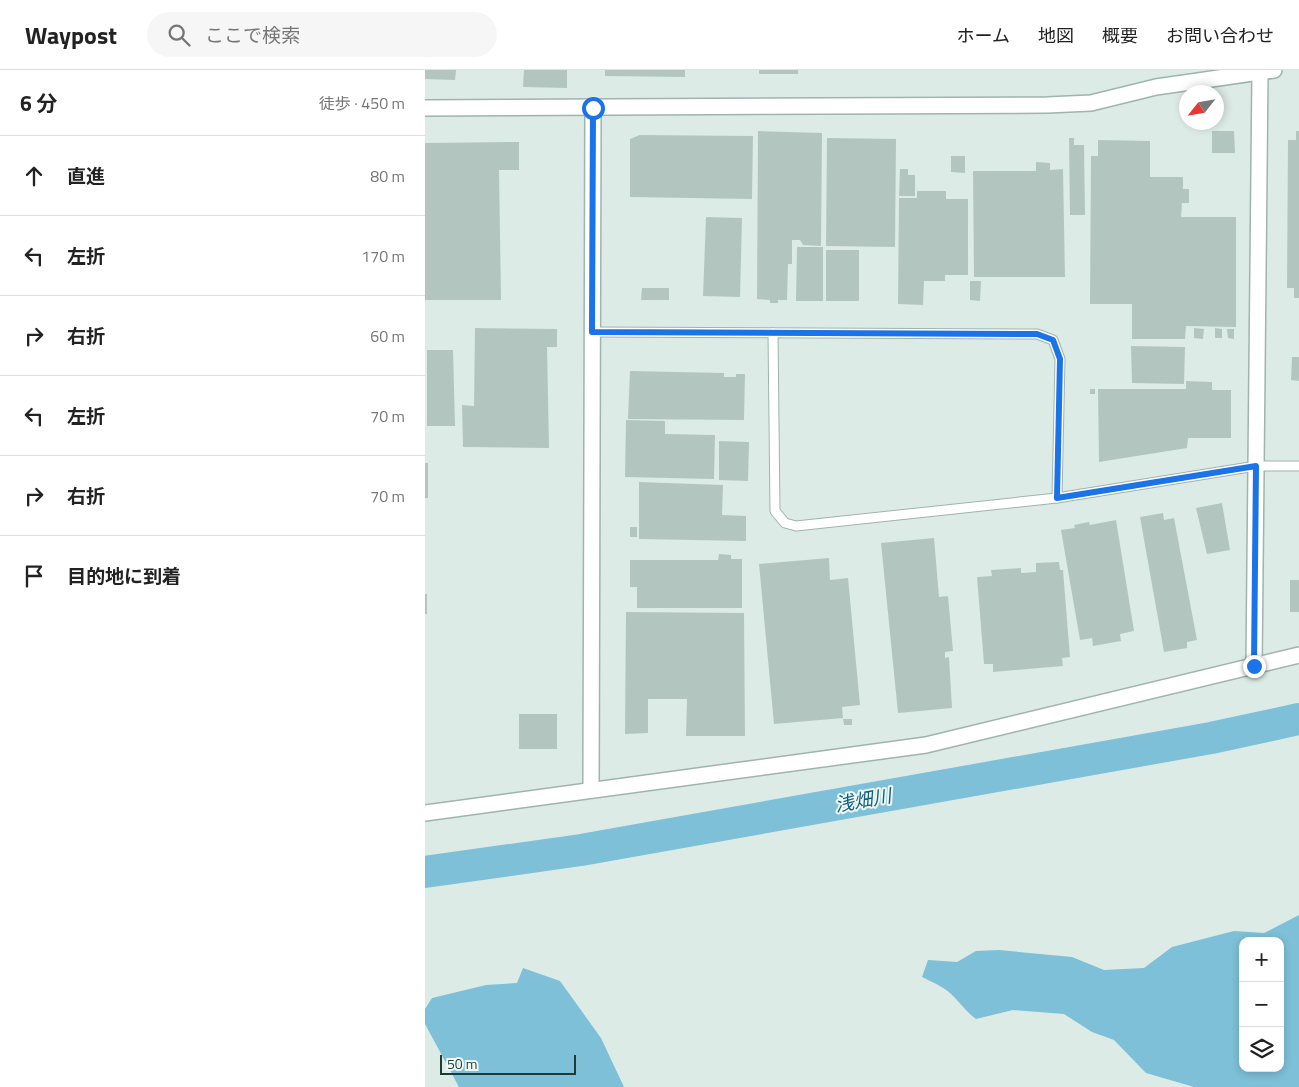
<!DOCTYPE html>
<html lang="ja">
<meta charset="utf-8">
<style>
:root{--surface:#fff;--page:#f6f6f6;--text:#222;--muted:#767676;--line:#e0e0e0}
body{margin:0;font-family:"Titillium Web","Noto Sans JP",sans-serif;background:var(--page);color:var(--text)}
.controls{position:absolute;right:15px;bottom:15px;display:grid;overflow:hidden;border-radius:10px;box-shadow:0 2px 8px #0003}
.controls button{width:45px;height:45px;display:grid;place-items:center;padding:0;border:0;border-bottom:1px solid var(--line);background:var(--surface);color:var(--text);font:25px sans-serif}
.compass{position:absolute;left:754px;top:15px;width:45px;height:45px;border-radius:50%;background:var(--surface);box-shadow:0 2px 8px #0003;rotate:239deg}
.scale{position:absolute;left:15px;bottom:12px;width:136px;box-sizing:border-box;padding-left:5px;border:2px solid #1d3c37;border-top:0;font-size:14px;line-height:18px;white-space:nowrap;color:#1d3c37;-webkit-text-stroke:4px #edf7f3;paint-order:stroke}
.stop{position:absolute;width:15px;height:15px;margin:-11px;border:4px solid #1a73e8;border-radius:50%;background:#fff}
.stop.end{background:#1a73e8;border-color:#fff;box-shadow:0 1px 5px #0008}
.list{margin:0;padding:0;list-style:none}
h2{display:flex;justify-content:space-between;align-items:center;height:65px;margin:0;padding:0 20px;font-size:21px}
h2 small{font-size:16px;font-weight:400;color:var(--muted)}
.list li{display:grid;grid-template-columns:32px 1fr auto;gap:15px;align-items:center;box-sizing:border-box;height:80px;padding:0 20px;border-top:1px solid var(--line)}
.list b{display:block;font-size:19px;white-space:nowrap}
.list em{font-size:16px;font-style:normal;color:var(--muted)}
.icon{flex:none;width:28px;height:28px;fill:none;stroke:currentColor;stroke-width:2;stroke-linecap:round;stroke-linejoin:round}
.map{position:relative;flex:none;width:874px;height:1017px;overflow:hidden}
header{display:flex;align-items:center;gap:30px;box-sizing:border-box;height:70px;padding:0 25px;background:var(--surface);border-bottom:1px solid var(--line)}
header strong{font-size:24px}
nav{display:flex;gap:28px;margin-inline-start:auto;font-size:18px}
.search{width:350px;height:45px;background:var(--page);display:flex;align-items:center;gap:12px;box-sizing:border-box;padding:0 18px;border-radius:28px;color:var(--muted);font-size:19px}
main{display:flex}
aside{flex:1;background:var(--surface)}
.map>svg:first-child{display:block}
.water{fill:#7dc0d7;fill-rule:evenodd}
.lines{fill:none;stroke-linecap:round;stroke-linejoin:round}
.river{stroke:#7dc0d7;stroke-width:32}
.building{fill:#b2c6bf}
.service-casing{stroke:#a0b3ae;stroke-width:11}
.minor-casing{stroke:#a0b3ae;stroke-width:18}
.tertiary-casing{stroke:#a0b3ae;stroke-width:18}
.service{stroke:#fff;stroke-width:9}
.minor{stroke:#fff;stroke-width:15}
.tertiary{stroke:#fff;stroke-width:15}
.route{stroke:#1a73e8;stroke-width:6}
.labels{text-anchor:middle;stroke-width:4;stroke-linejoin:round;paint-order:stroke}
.water-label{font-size:19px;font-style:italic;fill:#125f7d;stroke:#edf7f3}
</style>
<header>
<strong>Waypost</strong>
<div class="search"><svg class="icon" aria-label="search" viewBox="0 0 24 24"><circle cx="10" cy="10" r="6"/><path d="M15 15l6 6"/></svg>ここで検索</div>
<nav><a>ホーム</a><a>地図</a><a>概要</a><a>お問い合わせ</a></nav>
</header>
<main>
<aside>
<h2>6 分<small>徒歩 · 450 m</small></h2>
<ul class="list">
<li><svg class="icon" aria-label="ahead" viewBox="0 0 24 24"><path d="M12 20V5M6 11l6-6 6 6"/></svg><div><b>直進</b></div><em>80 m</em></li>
<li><svg class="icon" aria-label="left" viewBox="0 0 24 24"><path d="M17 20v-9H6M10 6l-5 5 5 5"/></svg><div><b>左折</b></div><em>170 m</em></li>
<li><svg class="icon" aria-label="right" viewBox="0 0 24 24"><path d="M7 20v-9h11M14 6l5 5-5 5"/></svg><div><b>右折</b></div><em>60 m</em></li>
<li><svg class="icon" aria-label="left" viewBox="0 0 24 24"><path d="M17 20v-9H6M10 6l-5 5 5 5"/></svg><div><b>左折</b></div><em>70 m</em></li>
<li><svg class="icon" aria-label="right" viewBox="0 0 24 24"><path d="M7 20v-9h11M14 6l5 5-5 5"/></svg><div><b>右折</b></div><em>70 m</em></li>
<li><svg class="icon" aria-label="arrive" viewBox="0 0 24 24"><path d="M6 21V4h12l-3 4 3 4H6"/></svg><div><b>目的地に到着</b></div></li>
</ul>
</aside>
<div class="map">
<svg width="874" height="1017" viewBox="0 0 874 1017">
<rect width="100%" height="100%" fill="#ddebe6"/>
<!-- water -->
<g class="water">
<path d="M 874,845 L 874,1017 L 769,1017 L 721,1003 L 689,970 L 667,962 L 639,944 L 588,940 L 551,949 C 540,941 535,932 525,923 C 517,916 507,912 497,907 L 503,890 L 532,892 L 551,881 L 574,880 L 647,887 L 679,900 L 719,898 L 747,877 L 809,861 L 839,863 ZM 818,871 L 855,871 L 855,998 L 818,998 Z"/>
<path d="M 98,898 L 135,911 L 176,968 L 199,1017 L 34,1017 L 0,954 L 0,939 L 7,928 L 61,915 L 92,913 Z"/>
</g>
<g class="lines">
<!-- river -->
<path class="river" d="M 0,802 L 156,780 L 786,668 L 874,649"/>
</g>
<!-- building -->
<g class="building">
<path d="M 0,0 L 31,0 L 30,10 L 0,9 Z"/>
<path d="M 99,0 L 142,0 L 142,18 L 98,17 Z"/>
<path d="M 180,0 L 260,0 L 260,7 L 180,6 Z"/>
<rect x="334" y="0" width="39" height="4"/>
<path d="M 333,61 L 397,63 L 396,176 L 378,175 L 375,170 L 367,170 L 367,194 L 363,194 L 362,230 L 353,230 L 353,233 L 345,233 L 345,230 L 332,229 Z"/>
<path d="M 787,61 L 809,61 L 810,83 L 787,83 Z"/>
<path d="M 871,61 L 874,61 L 874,228 L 869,228 L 869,218 L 862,218 L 863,70 L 871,70 Z"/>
<path d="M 215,65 L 328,66 L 327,129 L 205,127 L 205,69 Z"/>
<path d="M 402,68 L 471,69 L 470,177 L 401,176 Z"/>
<path d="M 644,68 L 649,68 L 649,75 L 659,75 L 660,145 L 645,145 Z"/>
<path d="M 673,70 L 725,71 L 725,107 L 758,107 L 758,119 L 764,119 L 764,133 L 757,133 L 756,147 L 811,147 L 811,257 L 761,256 L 760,269 L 707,269 L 707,234 L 665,234 L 666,86 L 673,86 Z"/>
<path d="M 94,72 L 94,100 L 74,100 L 76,230 L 0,230 L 0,73 Z"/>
<path d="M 526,86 L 540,86 L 540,103 L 526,102 Z"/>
<path d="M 611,92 L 625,93 L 625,100 L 638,99 L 640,207 L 549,207 L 548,101 L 611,101 Z"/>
<path d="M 475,99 L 483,99 L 483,105 L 490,105 L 490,126 L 474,126 Z"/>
<path d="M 492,121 L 521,121 L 521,129 L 543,129 L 543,205 L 520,205 L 520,211 L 499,211 L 498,235 L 473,234 L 474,128 L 492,128 Z"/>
<path d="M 281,147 L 317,148 L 315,227 L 278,226 Z"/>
<path d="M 372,177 L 398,177 L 398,231 L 371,231 Z"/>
<rect x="401" y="180" width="33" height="51"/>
<path d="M 545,211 L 556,211 L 555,231 L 545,230 Z"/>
<path d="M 217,218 L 244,218 L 244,230 L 216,230 Z"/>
<path d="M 50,258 L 132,259 L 132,277 L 122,277 L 124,378 L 38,377 L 37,335 L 49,336 Z"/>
<path d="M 769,258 L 779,259 L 778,269 L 769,268 Z"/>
<path d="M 790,258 L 797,259 L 797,268 L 790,268 Z"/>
<path d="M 802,259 L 809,259 L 809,269 L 803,268 Z"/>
<path d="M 706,276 L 760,277 L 759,314 L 707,313 Z"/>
<path d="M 2,280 L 28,280 L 30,356 L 2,356 Z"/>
<path d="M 867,287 L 874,287 L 874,311 L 866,310 Z"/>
<path d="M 205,301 L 299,303 L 299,307 L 311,307 L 311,304 L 320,304 L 319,350 L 203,349 Z"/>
<path d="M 761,311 L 787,312 L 787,320 L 806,320 L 806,368 L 763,368 L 762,378 L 674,392 L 673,319 L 761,319 Z"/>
<rect x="665" y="319" width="5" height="5"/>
<path d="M 201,350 L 240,351 L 240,364 L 290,365 L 289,409 L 200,407 Z"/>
<path d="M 294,371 L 324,372 L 323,411 L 294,410 Z"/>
<rect x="0" y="393" width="3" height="35"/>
<path d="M 214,412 L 298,415 L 297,445 L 321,446 L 321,471 L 214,469 Z"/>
<path d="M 797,433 L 805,480 L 782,484 L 771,438 Z"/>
<path d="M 738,443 L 739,450 L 749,448 L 772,570 L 762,572 L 762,578 L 739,582 L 715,447 Z"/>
<path d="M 691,450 L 709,561 L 695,564 L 696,571 L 668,576 L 667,568 L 655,570 L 636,460 L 650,458 L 649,455 L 664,452 L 665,455 Z"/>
<rect x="205" y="457" width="7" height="10"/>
<path d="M 509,468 L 514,527 L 523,526 L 528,581 L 520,582 L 520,588 L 524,587 L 527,638 L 473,643 L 456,473 Z"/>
<path d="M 294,484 L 306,485 L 306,489 L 317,489 L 317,538 L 212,538 L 212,517 L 205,517 L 205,490 L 293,490 Z"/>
<path d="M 404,488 L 405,510 L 423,508 L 435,635 L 417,637 L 418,648 L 349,654 L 334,494 Z"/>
<path d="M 634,492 L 635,500 L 638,500 L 645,587 L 637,588 L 638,596 L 568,602 L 568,594 L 559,594 L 552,507 L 567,506 L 566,500 L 596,498 L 596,503 L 611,502 L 611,493 Z"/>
<rect x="865" y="510" width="9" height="32"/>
<rect x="0" y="524" width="2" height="20"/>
<path d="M 201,542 L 319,543 L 320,666 L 261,666 L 262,629 L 223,629 L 223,663 L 200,664 Z"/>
<rect x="94" y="644" width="38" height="35"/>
<path d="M 418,649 L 427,649 L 427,655 L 419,655 Z"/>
</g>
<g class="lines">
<defs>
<g id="service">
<path d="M 167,262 L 612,264 L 628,270 L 635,289 L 632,428"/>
<path d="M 348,263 L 350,441 L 360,453 L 371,456 L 632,428 L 831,396 L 874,396"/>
</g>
<g id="minor">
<path d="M 829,596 L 835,2"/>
<path d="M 166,720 L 168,38"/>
</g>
<g id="tertiary">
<path d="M 0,38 L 622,35 L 666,33 L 731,17 L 849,0"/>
<path d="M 0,743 L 501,675 L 874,585"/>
</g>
</defs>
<!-- service casing -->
<use href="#service" class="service-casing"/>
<!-- minor casing -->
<use href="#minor" class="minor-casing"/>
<!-- tertiary casing -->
<use href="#tertiary" class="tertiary-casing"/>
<!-- service -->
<use href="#service" class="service"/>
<!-- minor -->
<use href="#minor" class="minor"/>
<!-- tertiary -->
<use href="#tertiary" class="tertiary"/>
</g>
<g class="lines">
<!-- route -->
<path class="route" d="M 168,38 L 167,262 L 612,264 L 628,270 L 635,289 L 632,428 L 831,396 L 829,596"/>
</g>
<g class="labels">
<!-- water labels -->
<g class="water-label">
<text transform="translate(438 730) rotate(-10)" y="7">浅畑川</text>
</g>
</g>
</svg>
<div class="controls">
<button>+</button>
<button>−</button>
<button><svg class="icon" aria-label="layers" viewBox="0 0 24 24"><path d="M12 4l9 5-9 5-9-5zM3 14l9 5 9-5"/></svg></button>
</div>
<svg class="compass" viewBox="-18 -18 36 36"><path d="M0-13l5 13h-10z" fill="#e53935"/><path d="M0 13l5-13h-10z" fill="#767676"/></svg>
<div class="scale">50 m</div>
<div class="stop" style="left:168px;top:38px"></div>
<div class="stop end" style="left:829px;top:596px"></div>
</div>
</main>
